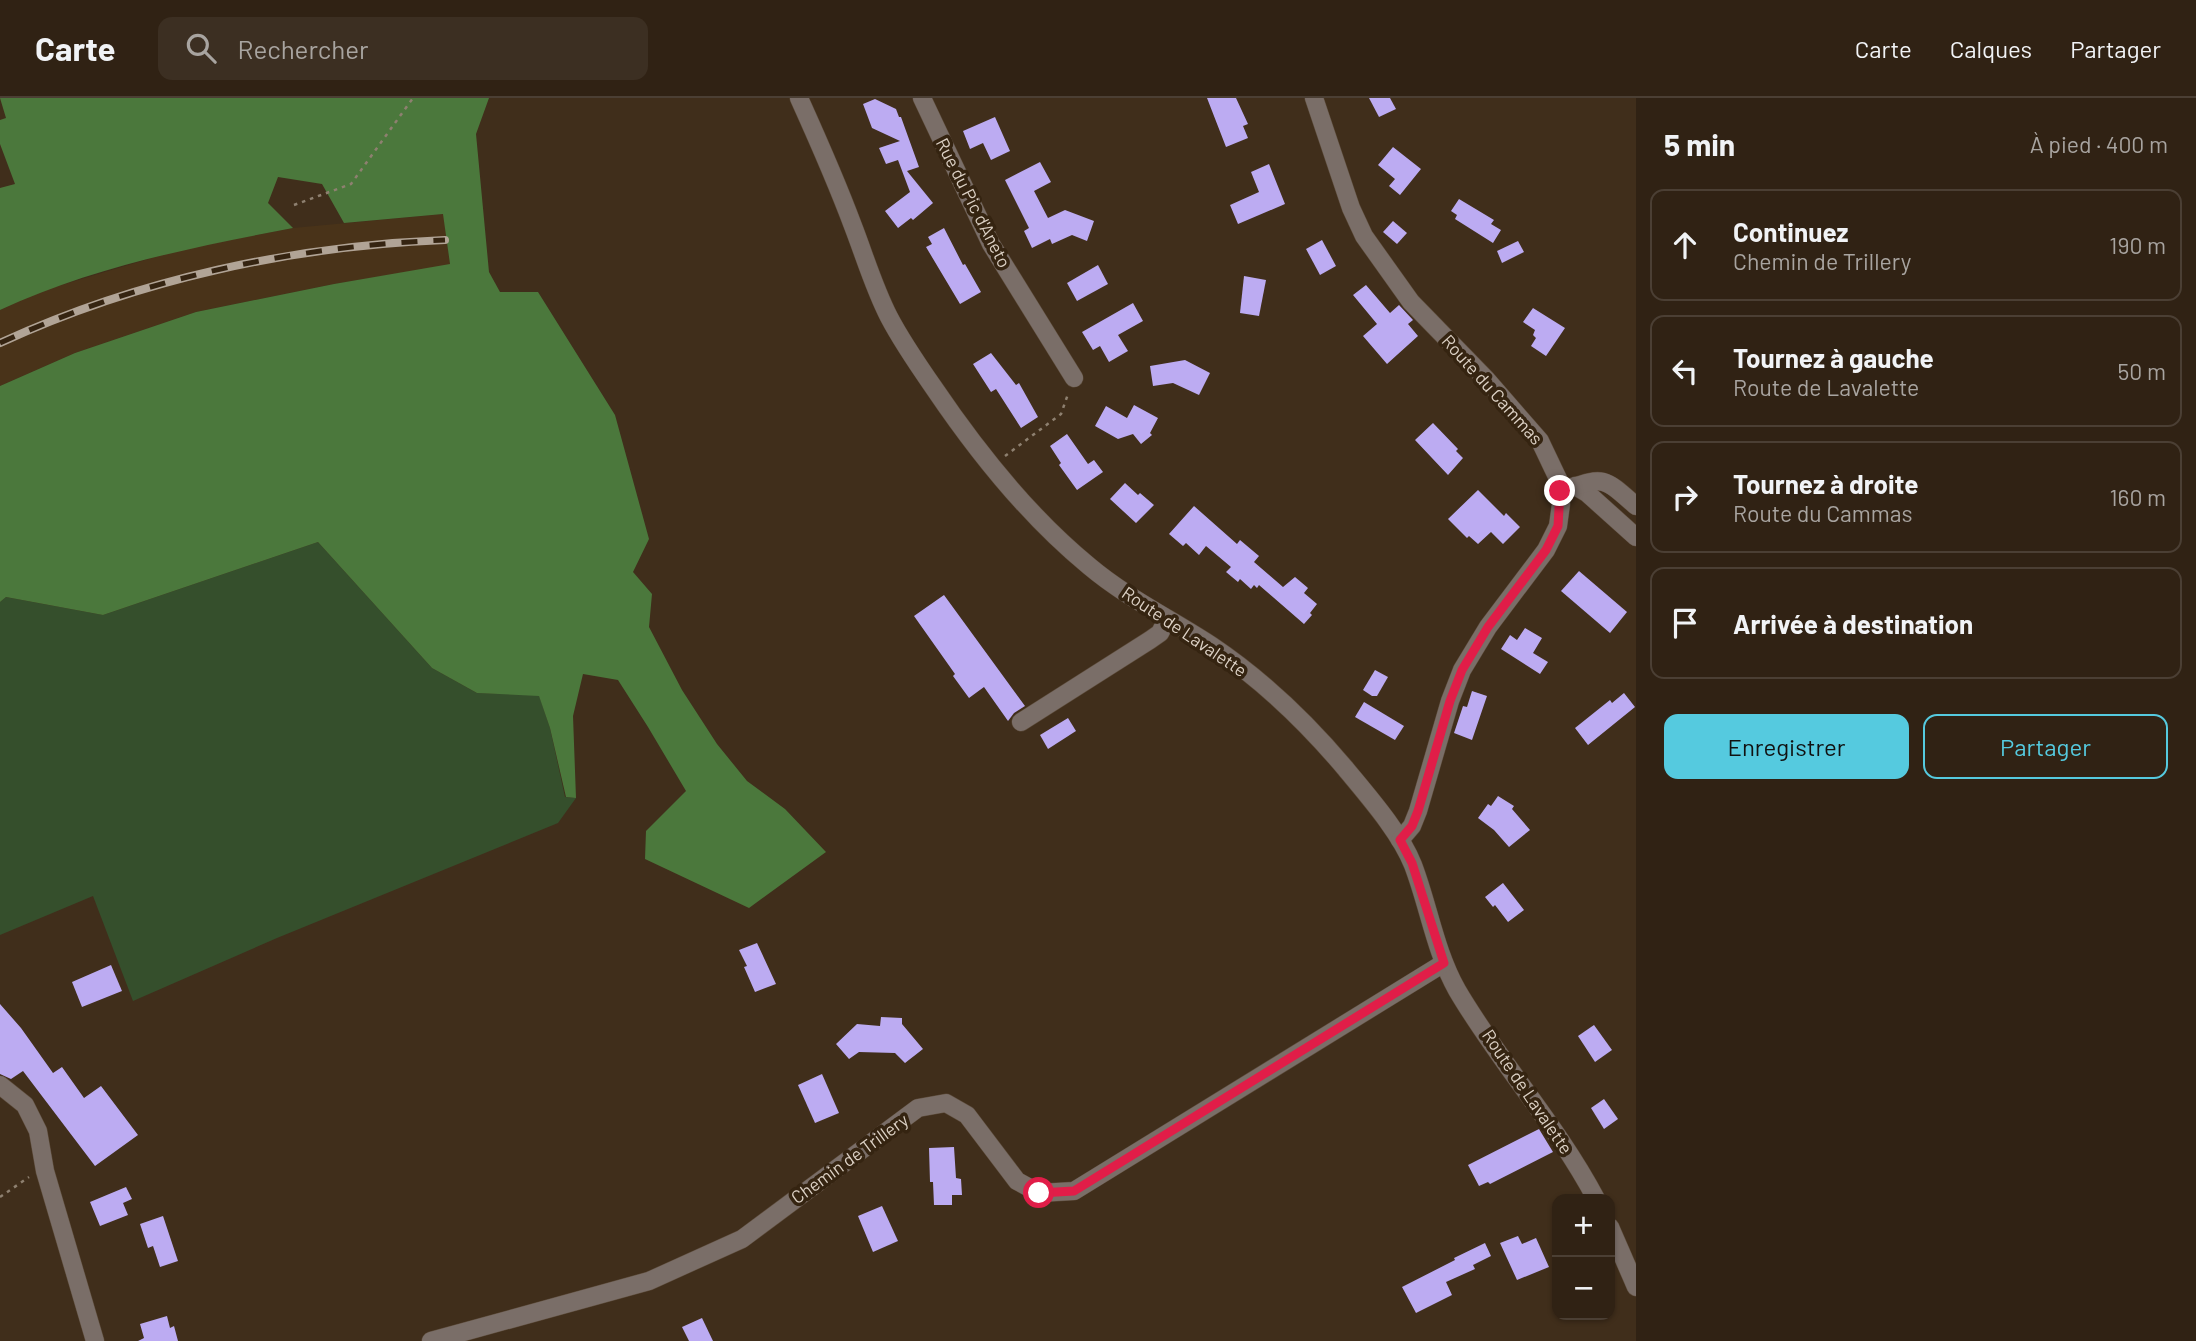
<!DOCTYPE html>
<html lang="fr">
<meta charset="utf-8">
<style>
:root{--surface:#302214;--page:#3c2f22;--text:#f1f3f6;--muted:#a8a4a0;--line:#4b3f34;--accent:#55cadf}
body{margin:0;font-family:Barlow,sans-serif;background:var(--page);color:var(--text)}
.controls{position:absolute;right:21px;bottom:21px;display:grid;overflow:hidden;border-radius:14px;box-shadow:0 2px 5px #0004}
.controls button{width:63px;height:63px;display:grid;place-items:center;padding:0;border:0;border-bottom:2px solid var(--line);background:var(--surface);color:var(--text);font:35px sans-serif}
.stop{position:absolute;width:21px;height:21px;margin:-16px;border:5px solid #e11d48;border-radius:50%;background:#fff}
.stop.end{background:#e11d48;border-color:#fff;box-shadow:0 2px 7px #0008}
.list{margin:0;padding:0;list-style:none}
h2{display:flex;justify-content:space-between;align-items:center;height:91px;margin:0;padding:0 28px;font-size:30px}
h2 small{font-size:23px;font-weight:400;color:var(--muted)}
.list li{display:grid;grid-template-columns:46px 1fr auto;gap:21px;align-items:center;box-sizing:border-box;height:112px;margin:0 14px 14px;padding:0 14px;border:2px solid var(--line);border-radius:14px}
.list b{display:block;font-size:26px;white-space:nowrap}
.list p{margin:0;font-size:23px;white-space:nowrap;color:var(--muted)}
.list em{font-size:23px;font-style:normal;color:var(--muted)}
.actions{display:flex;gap:14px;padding:21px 28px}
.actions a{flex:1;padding:16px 0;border:2px solid var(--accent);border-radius:14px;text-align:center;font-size:24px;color:var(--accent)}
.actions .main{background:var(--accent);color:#111}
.icon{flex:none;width:38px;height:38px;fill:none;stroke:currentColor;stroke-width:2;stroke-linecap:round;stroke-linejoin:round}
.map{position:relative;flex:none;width:1636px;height:1243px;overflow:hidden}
header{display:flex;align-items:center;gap:42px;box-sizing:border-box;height:98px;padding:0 35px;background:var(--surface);border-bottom:2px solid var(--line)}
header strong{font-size:33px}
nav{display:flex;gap:38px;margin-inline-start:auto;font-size:24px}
.search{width:490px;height:63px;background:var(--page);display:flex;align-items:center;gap:18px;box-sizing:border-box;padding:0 24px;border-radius:14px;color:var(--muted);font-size:26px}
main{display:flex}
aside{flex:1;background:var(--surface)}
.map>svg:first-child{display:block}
.built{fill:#493319}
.green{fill:#354f2c}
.forest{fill:#4b783c}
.building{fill:#bcabf2}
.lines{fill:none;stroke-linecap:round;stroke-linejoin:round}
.minor-casing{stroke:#5c4b3a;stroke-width:19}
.path{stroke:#8e8070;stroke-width:2.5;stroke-dasharray:3.5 5;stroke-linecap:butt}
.minor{stroke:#7a6e68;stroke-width:18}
.rail-casing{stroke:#b1a496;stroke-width:8}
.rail{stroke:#352411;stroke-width:5;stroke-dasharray:16;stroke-linecap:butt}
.route{stroke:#e11d48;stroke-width:9}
.labels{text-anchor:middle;stroke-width:7;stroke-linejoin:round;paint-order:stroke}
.street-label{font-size:18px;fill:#dcd1c5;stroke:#352411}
</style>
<header>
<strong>Carte</strong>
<div class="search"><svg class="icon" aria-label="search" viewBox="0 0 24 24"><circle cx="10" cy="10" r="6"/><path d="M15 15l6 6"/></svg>Rechercher</div>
<nav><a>Carte</a><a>Calques</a><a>Partager</a></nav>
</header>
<main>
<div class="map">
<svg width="1636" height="1243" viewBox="0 0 1636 1243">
<rect width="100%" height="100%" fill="#402e1b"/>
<!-- built -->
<path class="built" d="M 444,116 L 450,167 L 334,186 L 196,214 L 75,255 L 0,288 L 0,212 L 38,194 L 182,151 L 293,130 Z"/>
<!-- green -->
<path class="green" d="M 318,444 L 432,570 L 477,595 L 539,597 L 550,630 L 565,699 L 576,700 L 558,725 L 277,840 L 133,903 L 93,798 L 0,837 L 0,504 L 6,499 L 103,517 Z"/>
<!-- forest -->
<path class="forest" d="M 0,0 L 489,0 L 476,36 L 489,174 L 500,194 L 538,194 L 615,317 L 649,441 L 633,474 L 652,496 L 649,529 L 682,592 L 717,646 L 747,683 L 785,711 L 826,754 L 749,810 L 645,761 L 646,733 L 686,693 L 648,629 L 618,582 L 583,576 L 573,618 L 576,700 L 566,699 L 550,630 L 539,598 L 477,595 L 432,570 L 318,444 L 103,517 L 6,499 L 0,504 L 0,288 L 75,255 L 196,214 L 334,186 L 450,166 L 443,116 L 344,125 L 322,86 L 278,79 L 268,105 L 293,130 C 194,149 92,169 0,212 L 0,90 L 15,86 L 0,46 L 0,22 L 6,20 Z"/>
<!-- building -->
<g class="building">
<path d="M 1207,0 L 1236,0 L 1248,26 L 1243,28 L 1248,40 L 1226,49 Z"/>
<path d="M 1369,0 L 1390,0 L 1396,11 L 1379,19 Z"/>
<path d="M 875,1 L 896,11 L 899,19 L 901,19 L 919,69 L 907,73 L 933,105 L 913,122 L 911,120 L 898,130 L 885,113 L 910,94 L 898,62 L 886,66 L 879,50 L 900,43 L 872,30 L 863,6 Z"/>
<path d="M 995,19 L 1010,53 L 991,62 L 983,45 L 970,51 L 963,33 Z"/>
<path d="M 1393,49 L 1421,71 L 1400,97 L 1389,88 L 1395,81 L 1378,67 Z"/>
<path d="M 1040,64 L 1051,84 L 1034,93 L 1048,120 L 1065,112 L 1094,123 L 1087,143 L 1072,137 L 1052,146 L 1050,141 L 1032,150 L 1024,133 L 1029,130 L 1005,82 Z"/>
<path d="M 1269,66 L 1285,106 L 1238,126 L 1230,107 L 1259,94 L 1251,74 Z"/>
<path d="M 1459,101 L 1494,122 L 1491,126 L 1501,132 L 1493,145 L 1455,121 L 1457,117 L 1451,113 Z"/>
<path d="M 1393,123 L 1407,135 L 1397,146 L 1383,134 Z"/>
<path d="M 944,130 L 963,167 L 965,166 L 981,194 L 960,206 L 926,149 L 932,146 L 928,139 Z"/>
<path d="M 1322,142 L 1336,168 L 1320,177 L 1306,151 Z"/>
<path d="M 1518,143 L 1524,154 L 1502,165 L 1497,153 Z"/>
<path d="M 1098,167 L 1108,186 L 1077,203 L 1067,185 Z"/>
<path d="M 1244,178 L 1266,182 L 1259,218 L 1240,215 Z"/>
<path d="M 1366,187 L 1390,215 L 1399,207 L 1413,222 L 1408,226 L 1418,238 L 1387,266 L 1363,238 L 1377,226 L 1353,197 Z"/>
<path d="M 1133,205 L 1143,223 L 1118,237 L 1128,253 L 1109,264 L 1100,248 L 1093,252 L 1082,234 Z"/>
<path d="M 1533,210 L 1565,230 L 1546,258 L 1531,248 L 1536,240 L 1533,237 L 1535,232 L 1523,224 Z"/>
<path d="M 991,255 L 1016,287 L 1019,285 L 1038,319 L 1021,330 L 996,291 L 991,294 L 973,266 Z"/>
<path d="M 1185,262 L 1210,275 L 1199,297 L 1173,285 L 1153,288 L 1150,268 Z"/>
<path d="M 1134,307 L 1158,320 L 1150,335 L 1152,337 L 1141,346 L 1133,336 L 1118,341 L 1095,328 L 1106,308 L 1127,320 Z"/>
<path d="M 1433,325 L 1458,351 L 1456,353 L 1463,360 L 1448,377 L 1415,342 Z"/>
<path d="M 1067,336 L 1088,366 L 1094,362 L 1103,374 L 1077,392 L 1059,367 L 1061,365 L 1050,348 Z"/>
<path d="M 1125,385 L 1138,397 L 1140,395 L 1154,407 L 1136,425 L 1110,401 Z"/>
<path d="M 1478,392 L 1504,418 L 1506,415 L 1520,429 L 1503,446 L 1491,434 L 1478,446 L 1469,438 L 1467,440 L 1448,421 Z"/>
<path d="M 1194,408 L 1237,446 L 1240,442 L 1259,458 L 1254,464 L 1283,489 L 1295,479 L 1308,490 L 1304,495 L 1317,506 L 1310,515 L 1312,517 L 1304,526 L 1259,487 L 1257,490 L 1254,487 L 1251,491 L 1240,481 L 1238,484 L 1226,474 L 1231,469 L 1206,448 L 1199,457 L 1186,445 L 1183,448 L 1169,436 Z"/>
<path d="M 1579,473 L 1627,514 L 1610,535 L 1561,493 Z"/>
<path d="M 944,497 L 1025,608 L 1014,615 L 1008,623 L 984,589 L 969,600 L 953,578 L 955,576 L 914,518 Z"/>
<path d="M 1525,530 L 1542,540 L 1533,555 L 1548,564 L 1540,576 L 1501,551 L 1510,537 L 1517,542 Z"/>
<path d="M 1375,572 L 1388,579 L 1377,598 L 1372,598 L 1363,592 Z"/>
<path d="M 1472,593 L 1487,598 L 1472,642 L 1454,635 L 1463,608 L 1467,609 Z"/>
<path d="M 1624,595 L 1635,609 L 1588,647 L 1575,630 L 1610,602 L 1612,605 Z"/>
<path d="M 1364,604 L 1404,628 L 1395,642 L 1355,619 Z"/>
<path d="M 1068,620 L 1076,633 L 1048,651 L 1040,637 Z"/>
<path d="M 1498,698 L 1514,708 L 1512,711 L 1530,732 L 1509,749 L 1494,732 L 1478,720 L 1488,706 L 1491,708 Z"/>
<path d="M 1503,785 L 1524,812 L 1508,824 L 1495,807 L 1493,809 L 1485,799 Z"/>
<path d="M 757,845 L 776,886 L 755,894 L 744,869 L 747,868 L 739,852 Z"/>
<path d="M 111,867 L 122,893 L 82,909 L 72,884 Z"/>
<path d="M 0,906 L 21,930 L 53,975 L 62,969 L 84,1000 L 101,988 L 138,1037 L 95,1068 L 23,973 L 11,981 L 0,976 Z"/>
<path d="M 881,919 L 902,920 L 902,926 L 923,951 L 905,965 L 895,955 L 859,954 L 849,961 L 836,946 L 857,926 L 880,928 Z"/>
<path d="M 1594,927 L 1612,952 L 1595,964 L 1578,938 Z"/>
<path d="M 822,976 L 839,1015 L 815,1025 L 798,987 Z"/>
<path d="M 1604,1001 L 1618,1021 L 1604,1031 L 1591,1010 Z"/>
<path d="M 1539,1031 L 1553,1054 L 1490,1086 L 1488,1084 L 1479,1088 L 1468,1067 Z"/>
<path d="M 954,1049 L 956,1080 L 961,1081 L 962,1097 L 952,1097 L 952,1107 L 934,1107 L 933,1084 L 930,1084 L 929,1050 Z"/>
<path d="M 126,1089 L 132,1101 L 123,1105 L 128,1117 L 100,1128 L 90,1104 Z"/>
<path d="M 882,1108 L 898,1143 L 873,1154 L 858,1118 Z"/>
<path d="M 163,1118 L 178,1163 L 160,1169 L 153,1148 L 148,1150 L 140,1126 Z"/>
<path d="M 1518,1138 L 1522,1146 L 1536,1140 L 1549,1169 L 1517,1182 L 1500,1145 Z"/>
<path d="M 1485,1145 L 1491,1158 L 1473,1167 L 1475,1171 L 1446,1184 L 1452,1197 L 1416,1215 L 1402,1189 L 1455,1162 L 1454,1160 Z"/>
<path d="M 167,1218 L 170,1230 L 174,1228 L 178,1243 L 138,1243 L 144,1240 L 140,1226 Z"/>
<path d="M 702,1220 L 713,1243 L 689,1243 L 682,1229 Z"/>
</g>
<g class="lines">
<defs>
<g id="minor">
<path d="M 799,0 C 818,42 837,85 853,128 C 865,159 874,190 889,219 C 902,244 918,267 934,290 C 978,355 1028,418 1089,468 C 1127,500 1171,521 1212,548 C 1261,581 1307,625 1345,670 C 1368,698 1400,734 1413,767 C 1429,809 1435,853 1457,892 C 1499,964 1557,1027 1596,1101"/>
<path d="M 922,0 L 991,146 L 1074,280"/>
<path d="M 1314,0 L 1351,110 L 1364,138 L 1411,204 L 1486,281 L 1540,343 L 1560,385 L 1561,406 L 1558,428 L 1546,452 L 1488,529 L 1462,572 L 1450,603 L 1418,713 L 1412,728 L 1400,742"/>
<path d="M 1575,388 L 1587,395 L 1636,439"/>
<path d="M 1560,393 C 1605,379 1601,377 1636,408"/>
<path d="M 1021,624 L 1150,542 L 1160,535 L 1167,521"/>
<path d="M 0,987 L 25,1007 L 38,1033 L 45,1073 L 95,1243"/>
<path d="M 1610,1129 L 1636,1189"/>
<path d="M 431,1243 L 649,1183 L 742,1141 L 918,1010 L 946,1005 L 967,1017 L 1017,1083 L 1039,1095 L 1074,1093 L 1444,865"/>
</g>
</defs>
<!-- minor casing -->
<use href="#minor" class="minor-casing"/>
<!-- path -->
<g class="path">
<path d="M 294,107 L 351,86 L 413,0"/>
<path d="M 1005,358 L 1061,316 L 1068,296"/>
<path d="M 0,1099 L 29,1079"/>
</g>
<!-- minor -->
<use href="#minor" class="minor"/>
<defs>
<path id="rail" d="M 0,245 C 139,181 293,148 445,142"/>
</defs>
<!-- rail casing -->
<use href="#rail" class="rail-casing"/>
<!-- rail -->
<use href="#rail" class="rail"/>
</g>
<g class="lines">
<!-- route -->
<path class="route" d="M 1039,1095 L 1074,1093 L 1444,865 L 1412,765 L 1400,742 L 1412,728 L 1418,713 L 1450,603 L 1462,572 L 1488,529 L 1546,452 L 1558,428 L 1560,393"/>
</g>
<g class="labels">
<!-- street labels -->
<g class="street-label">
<text transform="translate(973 105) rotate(63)" y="6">Rue du Pic d'Aneto</text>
<text transform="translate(1492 292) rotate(48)" y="6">Route du Cammas</text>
<text transform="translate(1184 534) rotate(34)" y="6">Route de Lavalette</text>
<text transform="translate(1527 994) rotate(56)" y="6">Route de Lavalette</text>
<text transform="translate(850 1061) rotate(-36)" y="6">Chemin de Trillery</text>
</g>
</g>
</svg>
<div class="controls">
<button>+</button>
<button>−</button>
</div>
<div class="stop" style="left:1039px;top:1095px"></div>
<div class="stop end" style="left:1560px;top:393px"></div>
</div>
<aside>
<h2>5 min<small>À pied · 400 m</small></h2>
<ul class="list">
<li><svg class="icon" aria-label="ahead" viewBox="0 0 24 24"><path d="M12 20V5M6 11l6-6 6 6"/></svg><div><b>Continuez</b><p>Chemin de Trillery</p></div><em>190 m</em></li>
<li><svg class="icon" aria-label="left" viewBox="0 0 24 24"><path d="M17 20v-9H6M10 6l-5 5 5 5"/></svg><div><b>Tournez à gauche</b><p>Route de Lavalette</p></div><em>50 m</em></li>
<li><svg class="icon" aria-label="right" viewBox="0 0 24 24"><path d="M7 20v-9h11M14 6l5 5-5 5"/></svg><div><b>Tournez à droite</b><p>Route du Cammas</p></div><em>160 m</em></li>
<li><svg class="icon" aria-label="arrive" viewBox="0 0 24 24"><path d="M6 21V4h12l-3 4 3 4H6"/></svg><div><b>Arrivée à destination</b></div></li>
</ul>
<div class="actions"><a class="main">Enregistrer</a><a>Partager</a></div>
</aside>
</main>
